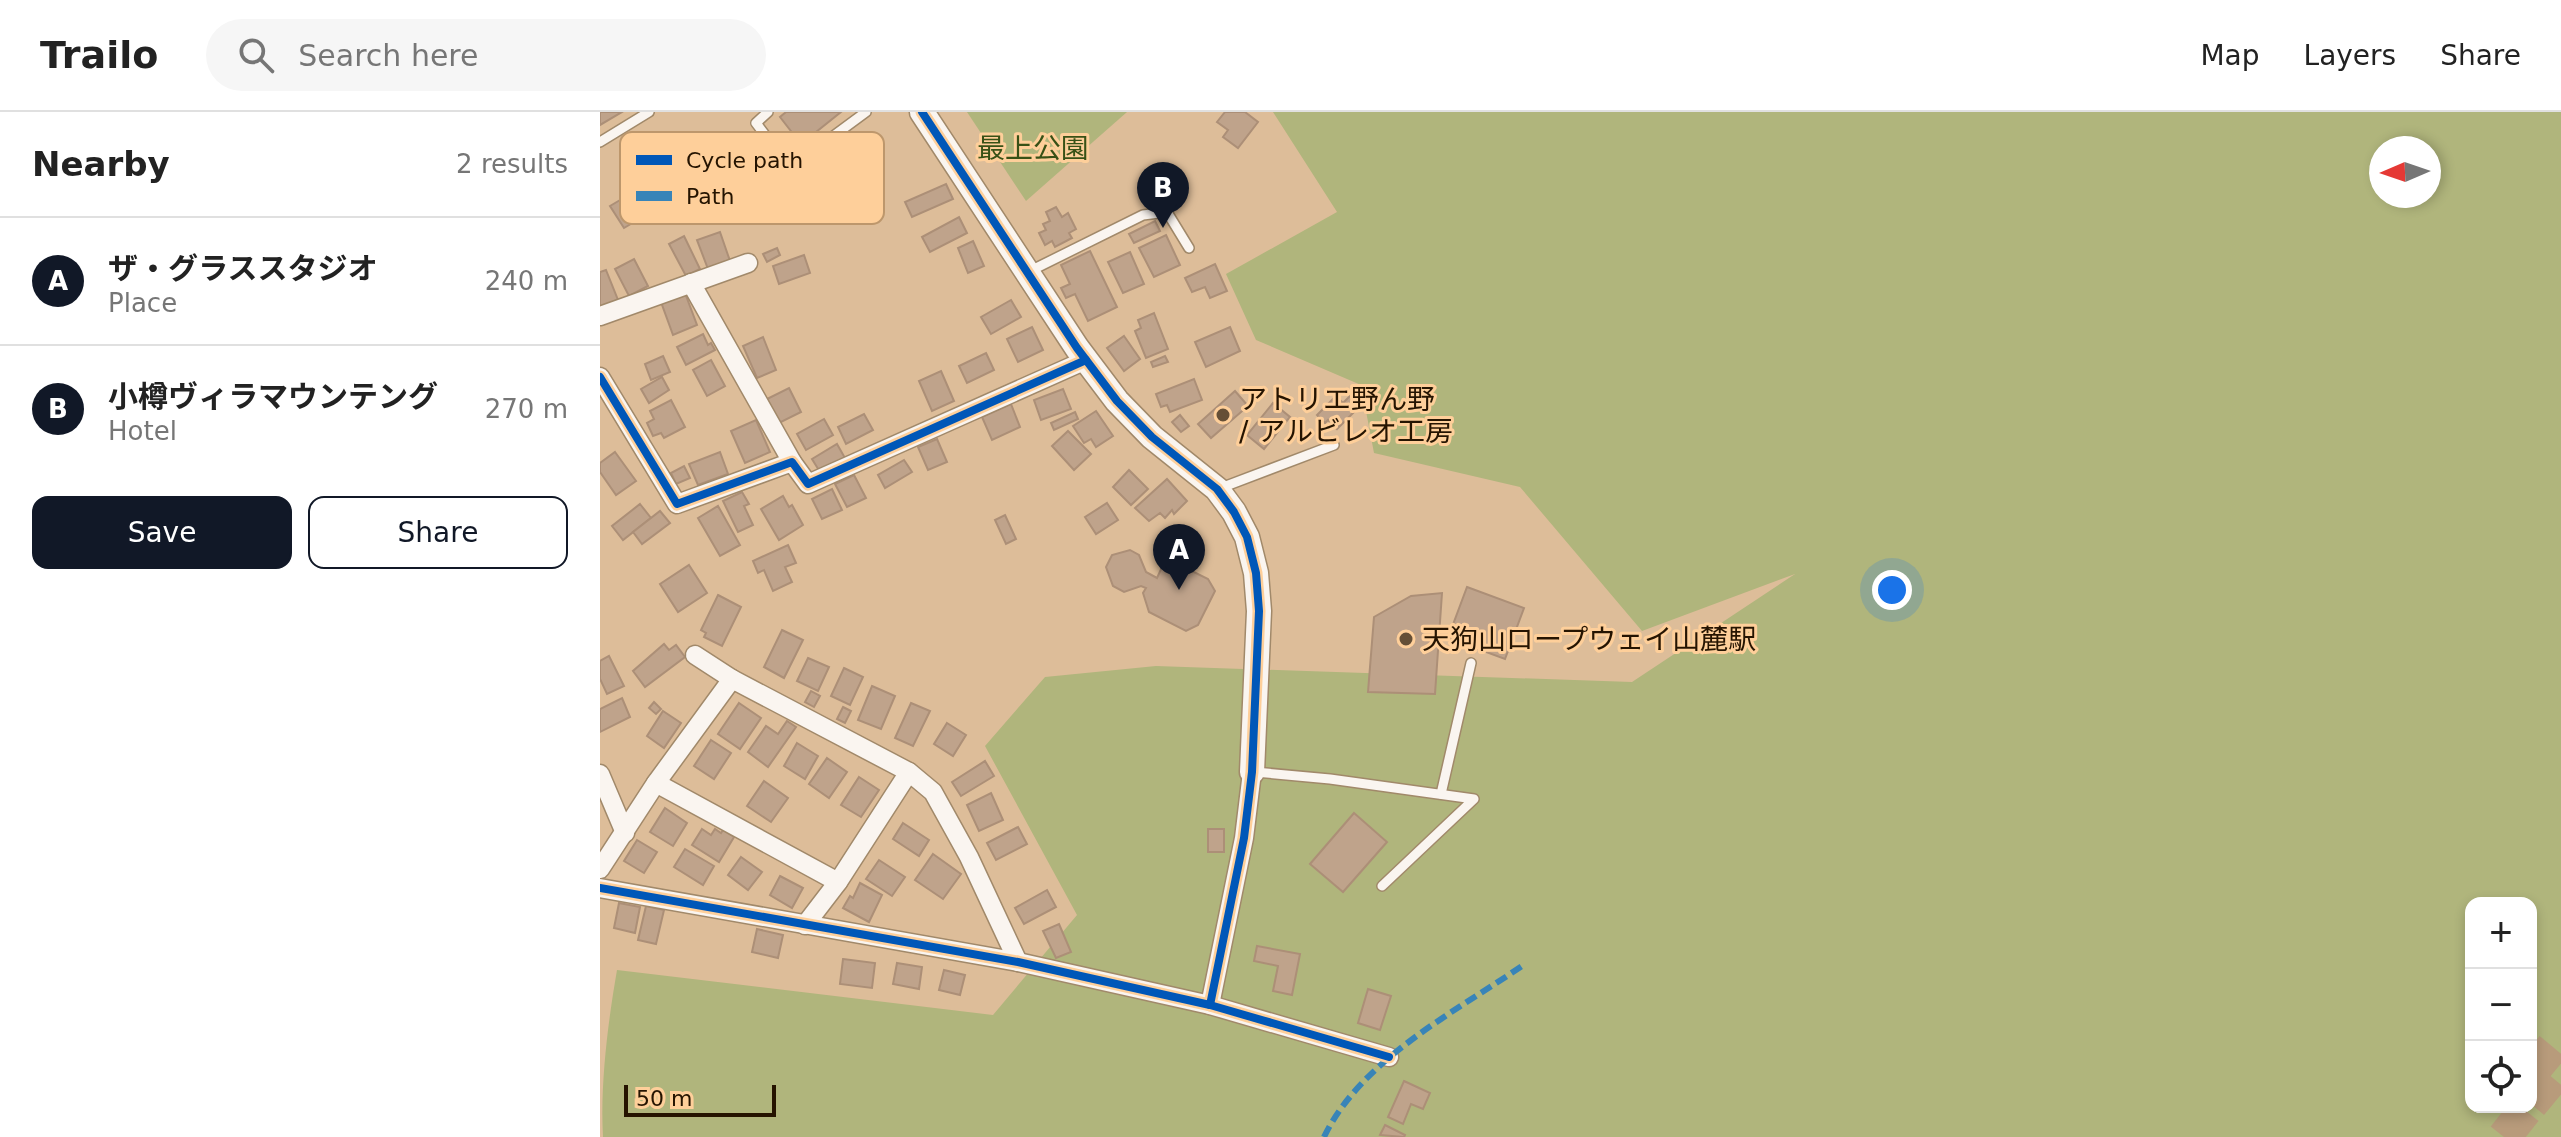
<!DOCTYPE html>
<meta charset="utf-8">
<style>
:root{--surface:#fff;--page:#f6f6f6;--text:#222;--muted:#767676;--line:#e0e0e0;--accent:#111827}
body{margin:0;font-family:"DejaVu Sans","Noto Sans JP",sans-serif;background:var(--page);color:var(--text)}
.controls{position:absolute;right:24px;bottom:24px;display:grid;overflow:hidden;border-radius:16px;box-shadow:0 4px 12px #0003}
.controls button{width:72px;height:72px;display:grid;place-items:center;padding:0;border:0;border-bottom:2px solid var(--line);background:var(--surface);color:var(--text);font:40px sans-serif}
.compass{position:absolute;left:1769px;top:24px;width:72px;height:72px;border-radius:50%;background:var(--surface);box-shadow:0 4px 12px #0003;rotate:268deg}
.scale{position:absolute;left:24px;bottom:20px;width:152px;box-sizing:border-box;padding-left:8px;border:4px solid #251401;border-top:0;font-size:22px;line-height:28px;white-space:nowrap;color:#251401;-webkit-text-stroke:6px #fecf9a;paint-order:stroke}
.you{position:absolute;left:1292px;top:478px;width:28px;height:28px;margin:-20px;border:6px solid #fff;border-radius:50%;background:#1a73e8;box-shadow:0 0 0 12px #1a73e833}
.badge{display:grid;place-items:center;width:52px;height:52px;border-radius:50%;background:var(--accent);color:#fff;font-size:26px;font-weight:700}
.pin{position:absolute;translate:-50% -66px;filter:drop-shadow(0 2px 4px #0008)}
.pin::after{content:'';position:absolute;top:42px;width:28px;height:24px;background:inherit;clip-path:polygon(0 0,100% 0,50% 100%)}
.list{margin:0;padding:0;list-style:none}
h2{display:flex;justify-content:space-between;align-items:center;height:104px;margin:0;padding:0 32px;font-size:34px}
h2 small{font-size:26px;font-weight:400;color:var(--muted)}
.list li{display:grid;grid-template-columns:52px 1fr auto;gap:24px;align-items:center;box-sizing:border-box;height:128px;padding:0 32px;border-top:2px solid var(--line)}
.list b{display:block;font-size:30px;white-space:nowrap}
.list p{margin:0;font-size:26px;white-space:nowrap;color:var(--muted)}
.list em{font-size:26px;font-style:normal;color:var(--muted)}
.actions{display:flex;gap:16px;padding:24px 32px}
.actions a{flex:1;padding:18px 0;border:2px solid var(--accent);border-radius:16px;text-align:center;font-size:28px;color:var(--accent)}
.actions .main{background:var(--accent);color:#fff}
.icon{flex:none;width:44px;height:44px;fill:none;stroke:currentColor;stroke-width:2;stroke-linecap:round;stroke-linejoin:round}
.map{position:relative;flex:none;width:1961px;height:1025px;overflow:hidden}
header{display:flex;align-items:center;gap:48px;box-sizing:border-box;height:112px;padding:0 40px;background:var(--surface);border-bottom:2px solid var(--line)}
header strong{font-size:38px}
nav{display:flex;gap:44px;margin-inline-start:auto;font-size:28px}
.search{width:560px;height:72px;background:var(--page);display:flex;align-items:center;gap:20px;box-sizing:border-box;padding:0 28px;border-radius:44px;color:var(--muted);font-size:30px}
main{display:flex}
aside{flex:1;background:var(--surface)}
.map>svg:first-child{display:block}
.green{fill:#b0b57c;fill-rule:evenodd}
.building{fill:#bfa38b;stroke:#ac8f77;stroke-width:2}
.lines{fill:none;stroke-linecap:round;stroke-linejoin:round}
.motorway-tunnel{stroke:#b89b7b;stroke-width:34;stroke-dasharray:34 17;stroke-linecap:butt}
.service-casing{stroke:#a1896a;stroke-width:12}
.minor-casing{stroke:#a1896a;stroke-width:21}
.tertiary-casing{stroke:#a1896a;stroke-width:27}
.service{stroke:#faf5f0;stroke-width:9}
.minor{stroke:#faf5f0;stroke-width:18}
.tertiary{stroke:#faf5f0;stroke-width:24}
.quiet{stroke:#3884b8;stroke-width:6;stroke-dasharray:12 6;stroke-linecap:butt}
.cycleway-casing{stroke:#fecf9a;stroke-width:13}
.cycleway{stroke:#0057b8;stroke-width:8}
.poi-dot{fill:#654f36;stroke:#fecf9a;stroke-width:3}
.labels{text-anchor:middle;stroke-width:6;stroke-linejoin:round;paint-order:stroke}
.park-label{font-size:28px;fill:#385116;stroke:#fecf9a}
.poi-label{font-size:28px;fill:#251401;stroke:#fecf9a;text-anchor:start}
.key{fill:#fecf9a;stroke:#bd976c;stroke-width:2}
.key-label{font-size:22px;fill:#251401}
</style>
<header>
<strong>Trailo</strong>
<div class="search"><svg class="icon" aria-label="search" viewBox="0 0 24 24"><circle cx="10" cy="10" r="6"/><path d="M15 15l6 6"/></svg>Search here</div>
<nav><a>Map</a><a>Layers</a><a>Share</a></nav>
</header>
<main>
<aside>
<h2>Nearby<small>2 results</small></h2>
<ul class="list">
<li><span class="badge">A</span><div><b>ザ・グラススタジオ</b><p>Place</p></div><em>240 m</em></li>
<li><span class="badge">B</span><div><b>小樽ヴィラマウンテング</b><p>Hotel</p></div><em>270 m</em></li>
</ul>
<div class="actions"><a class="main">Save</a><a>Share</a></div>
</aside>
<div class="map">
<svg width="1961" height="1025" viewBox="0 0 1961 1025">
<rect width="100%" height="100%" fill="#ddbd99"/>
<!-- green -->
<g class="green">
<path d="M 367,0 L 527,0 L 426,89 Z"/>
<path d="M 673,0 L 1961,0 L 1961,1025 L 3,1025 C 0,972 8,910 17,858 L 393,903 L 477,803 L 385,634 L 445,565 L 556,554 L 1032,570 L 1195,462 L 1042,519 L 920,375 L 774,341 L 761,273 L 656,228 L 626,162 L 737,100 ZM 1781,36 L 1829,36 L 1829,84 L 1781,84 ZM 1871,791 L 1931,791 L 1931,995 L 1871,995 Z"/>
</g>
<!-- building -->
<g class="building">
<path d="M 0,0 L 22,0 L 0,13 Z"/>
<path d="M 186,0 L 241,0 L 201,32 L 180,5 Z"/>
<path d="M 625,0 L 645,0 L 658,10 L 638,36 L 623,25 L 628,18 L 617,10 Z"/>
<path d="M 346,72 L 353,87 L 312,105 L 305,90 Z"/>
<path d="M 32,81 L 46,103 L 24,116 L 10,94 Z"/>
<path d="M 456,95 L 462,105 L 468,101 L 476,117 L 469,121 L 472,126 L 455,135 L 452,129 L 445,133 L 439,121 L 446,118 L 443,112 L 450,109 L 446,100 Z"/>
<path d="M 359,105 L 367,121 L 330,140 L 322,125 Z"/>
<path d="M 555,109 L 560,119 L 534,131 L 529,122 Z"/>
<path d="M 120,120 L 130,149 L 108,157 L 97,128 Z"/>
<path d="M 566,123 L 580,153 L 554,165 L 539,136 Z"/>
<path d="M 84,124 L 100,157 L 86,164 L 69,132 Z"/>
<path d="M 373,129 L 384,154 L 368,161 L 358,136 Z"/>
<path d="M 177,136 L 180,143 L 167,150 L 163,142 Z"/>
<path d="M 490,139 L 517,195 L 488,209 L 475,182 L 466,186 L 461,176 L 470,172 L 461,153 Z"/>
<path d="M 530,140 L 544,172 L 523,181 L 508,150 Z"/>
<path d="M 204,143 L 210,161 L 179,172 L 173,154 Z"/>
<path d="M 34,147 L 48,174 L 29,184 L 15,157 Z"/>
<path d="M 615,152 L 627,179 L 610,186 L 605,175 L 592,180 L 585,166 Z"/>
<path d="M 6,158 L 18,188 L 0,195 L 0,160 Z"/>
<path d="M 85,181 L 97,213 L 73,223 L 61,190 Z"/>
<path d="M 411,188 L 421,205 L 391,222 L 381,205 Z"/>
<path d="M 554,201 L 568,237 L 546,246 L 535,219 L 541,216 L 538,208 Z"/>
<path d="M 432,215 L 443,238 L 418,250 L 407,227 Z"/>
<path d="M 630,215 L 640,239 L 606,255 L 595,230 Z"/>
<path d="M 103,222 L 108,233 L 111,231 L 115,238 L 86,253 L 77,235 Z"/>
<path d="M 524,224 L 540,247 L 524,259 L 507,236 Z"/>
<path d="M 163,225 L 176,258 L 157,266 L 143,234 Z"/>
<path d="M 386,241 L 394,258 L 367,271 L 359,254 Z"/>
<path d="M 63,244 L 70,260 L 51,268 L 45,252 Z"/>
<path d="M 565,244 L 568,250 L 553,255 L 551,250 Z"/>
<path d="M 111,248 L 125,274 L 107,284 L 93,258 Z"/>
<path d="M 341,259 L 354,289 L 332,299 L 319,269 Z"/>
<path d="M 62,265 L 69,278 L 49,291 L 41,277 Z"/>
<path d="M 594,267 L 602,288 L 570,300 L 567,293 L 561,295 L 556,282 Z"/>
<path d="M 189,276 L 201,300 L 179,311 L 167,287 Z"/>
<path d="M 463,277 L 471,297 L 441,308 L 434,288 Z"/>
<path d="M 635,279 L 648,294 L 611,326 L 598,312 Z"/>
<path d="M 736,284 L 743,291 L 750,284 L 760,294 L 737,317 L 728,308 L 725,311 L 717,303 Z"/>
<path d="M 71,288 L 85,315 L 64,326 L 61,321 L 53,324 L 47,311 L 54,307 L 50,299 Z"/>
<path d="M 673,291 L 690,305 L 664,337 L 647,323 Z"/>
<path d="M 411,292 L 420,315 L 392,328 L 382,305 Z"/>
<path d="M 496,299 L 513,324 L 496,335 L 491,327 L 484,331 L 473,314 Z"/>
<path d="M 475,300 L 478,307 L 454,318 L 451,311 Z"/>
<path d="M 264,302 L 273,318 L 246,332 L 238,315 Z"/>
<path d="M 580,303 L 589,314 L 581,320 L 572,310 Z"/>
<path d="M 224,307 L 233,323 L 206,338 L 197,322 Z"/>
<path d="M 156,308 L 170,340 L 145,351 L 131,319 Z"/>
<path d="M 468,319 L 491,342 L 474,358 L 452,334 Z"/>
<path d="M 337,327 L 347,350 L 328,358 L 318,335 Z"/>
<path d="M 237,332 L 245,346 L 220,360 L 212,347 Z"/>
<path d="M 15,340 L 36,369 L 16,383 L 0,360 L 0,351 Z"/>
<path d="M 120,340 L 128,362 L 98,373 L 89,352 Z"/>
<path d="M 304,348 L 312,360 L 285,376 L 278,363 Z"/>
<path d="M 84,354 L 90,366 L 76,372 L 71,361 Z"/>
<path d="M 529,358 L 548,377 L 531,393 L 513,375 Z"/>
<path d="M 254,363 L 266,386 L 247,395 L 235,372 Z"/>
<path d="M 567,367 L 587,389 L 574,402 L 572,398 L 565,406 L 560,401 L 549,409 L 535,396 Z"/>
<path d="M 232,377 L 242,398 L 222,407 L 212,387 Z"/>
<path d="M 142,380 L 149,392 L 144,394 L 153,413 L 138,420 L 123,389 Z"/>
<path d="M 183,384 L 189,395 L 192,393 L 203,413 L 179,428 L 161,397 Z"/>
<path d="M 507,391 L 518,408 L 496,422 L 485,405 Z"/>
<path d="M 40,392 L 51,406 L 23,428 L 12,414 Z"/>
<path d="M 118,394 L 140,433 L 120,444 L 98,406 Z"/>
<path d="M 60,399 L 70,411 L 42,432 L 33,420 Z"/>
<path d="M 405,403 L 416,427 L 406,432 L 395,408 Z"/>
<path d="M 188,433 L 196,451 L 185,455 L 192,470 L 173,479 L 164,458 L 158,461 L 153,449 Z"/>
<path d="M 530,438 L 539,443 L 546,460 L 557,466 L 562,455 L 574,450 L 608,467 L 615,479 L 598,513 L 586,519 L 549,500 L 543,481 L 546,476 L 541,474 L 524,480 L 513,474 L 506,455 L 512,443 Z"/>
<path d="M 89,453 L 107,481 L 78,500 L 60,472 Z"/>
<path d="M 867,475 L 924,496 L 905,547 L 848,526 Z"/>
<path d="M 842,481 L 835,582 L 768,580 L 774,505 L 811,484 Z"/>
<path d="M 118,483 L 141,495 L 122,534 L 104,525 L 106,521 L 101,518 Z"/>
<path d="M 182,518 L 203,528 L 184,566 L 164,555 Z"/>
<path d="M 64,532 L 69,538 L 76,533 L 85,545 L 45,575 L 33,559 Z"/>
<path d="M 9,544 L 24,574 L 7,582 L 0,567 L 0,549 Z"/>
<path d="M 208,546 L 229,555 L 218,579 L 197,569 Z"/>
<path d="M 244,556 L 263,565 L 250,593 L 231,584 Z"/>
<path d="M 272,574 L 295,584 L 281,617 L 258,608 Z"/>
<path d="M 211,579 L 220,584 L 214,595 L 205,590 Z"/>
<path d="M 22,586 L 30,605 L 0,620 L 0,597 Z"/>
<path d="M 54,590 L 61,597 L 56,602 L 49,596 Z"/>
<path d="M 139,591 L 161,606 L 140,637 L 118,622 Z"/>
<path d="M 311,591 L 330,599 L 313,634 L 295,626 Z"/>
<path d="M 243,595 L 251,599 L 245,611 L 237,607 Z"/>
<path d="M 63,599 L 81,611 L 64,636 L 47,624 Z"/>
<path d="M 187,609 L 196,615 L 168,655 L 148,640 L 166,614 L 178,622 Z"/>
<path d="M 347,611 L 366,623 L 353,644 L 334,632 Z"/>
<path d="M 111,628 L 131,641 L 114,667 L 94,654 Z"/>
<path d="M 197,631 L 218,644 L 205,667 L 184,654 Z"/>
<path d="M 227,646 L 247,660 L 229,686 L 209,672 Z"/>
<path d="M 385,649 L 394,664 L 361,684 L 352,670 Z"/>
<path d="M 259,665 L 279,678 L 261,705 L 241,693 Z"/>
<path d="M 164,669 L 188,686 L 171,710 L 147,694 Z"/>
<path d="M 391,681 L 403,708 L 379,719 L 367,693 Z"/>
<path d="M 65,696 L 87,711 L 73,734 L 50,720 Z"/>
<path d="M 754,701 L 787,730 L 743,780 L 710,752 Z"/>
<path d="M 303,711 L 329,728 L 319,744 L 293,727 Z"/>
<path d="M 418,715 L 427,732 L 396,748 L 387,731 Z"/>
<path d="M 102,717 L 111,723 L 115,717 L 121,721 L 123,718 L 134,725 L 119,750 L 92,733 Z"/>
<rect x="608" y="717" width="16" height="23"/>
<path d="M 37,728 L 57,740 L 44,761 L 24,749 Z"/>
<path d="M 85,737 L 114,754 L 103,773 L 74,755 Z"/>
<path d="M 333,742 L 361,762 L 343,787 L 315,768 Z"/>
<path d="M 141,745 L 162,760 L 148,778 L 128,763 Z"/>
<path d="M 279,748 L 305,765 L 292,784 L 266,767 Z"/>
<path d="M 180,764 L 203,776 L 192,796 L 170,783 Z"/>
<path d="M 260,771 L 282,783 L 269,810 L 243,796 L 250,784 L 253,786 Z"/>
<path d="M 447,778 L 456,795 L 424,812 L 415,796 Z"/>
<path d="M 19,791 L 40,795 L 35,821 L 14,816 Z"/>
<path d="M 46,794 L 64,798 L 56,832 L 38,828 Z"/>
<path d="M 459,812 L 471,840 L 456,846 L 443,819 Z"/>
<path d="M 157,817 L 183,823 L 178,846 L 152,840 Z"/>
<path d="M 657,834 L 700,842 L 692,883 L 673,879 L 678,854 L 654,849 Z"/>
<path d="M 243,847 L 275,851 L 272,876 L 240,872 Z"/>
<path d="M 297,851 L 322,855 L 319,877 L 293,872 Z"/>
<path d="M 344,858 L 365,863 L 360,883 L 339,878 Z"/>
<path d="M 768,877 L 791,884 L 780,918 L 758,911 Z"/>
<path d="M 804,969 L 830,981 L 823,997 L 811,992 L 803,1012 L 788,1005 Z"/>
<path d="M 785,1013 L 805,1023 L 804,1025 L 780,1023 Z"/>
</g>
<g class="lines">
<!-- motorway-tunnel -->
<g class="motorway-tunnel">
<path d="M 1931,961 L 1961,925"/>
<path d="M 1931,992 L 1961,956"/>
<path d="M 1904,1025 L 1928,995"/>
</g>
<defs>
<g id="service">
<path d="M 168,0 L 156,11 L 190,56 L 266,0"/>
<path d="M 0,30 L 49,0"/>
<path d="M 430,159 L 543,103 L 567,100 L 589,136"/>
<path d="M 618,377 L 734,333"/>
<path d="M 655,660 L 730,667 L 874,687 L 782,774"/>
<path d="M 841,682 L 871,551"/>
</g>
<g id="minor">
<path d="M 91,171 L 192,350"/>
<path d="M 0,204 L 148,151"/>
<path d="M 0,265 L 77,392 L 192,350 L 208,372 L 486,248"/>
<path d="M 95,543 L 132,567"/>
<path d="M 0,662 L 25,721"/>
<path d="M 56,671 L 238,770"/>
<path d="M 0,757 L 56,671 L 132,567 L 309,660 L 333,680 L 369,745 L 418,850"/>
<path d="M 0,776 L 418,850 L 610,893 L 789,945"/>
<path d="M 205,813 L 238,770 L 309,660"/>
<path d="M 610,893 L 644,726 L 652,660"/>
</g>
<path id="tertiary" d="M 322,0 L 477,236 L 517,289 L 552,325 L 617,377 L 634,400 L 647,425 L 656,461 L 659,499 L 652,660"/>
</defs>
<!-- service casing -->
<use href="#service" class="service-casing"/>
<!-- minor casing -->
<use href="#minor" class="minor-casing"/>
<!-- tertiary casing -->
<use href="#tertiary" class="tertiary-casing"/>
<!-- service -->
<use href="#service" class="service"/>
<!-- minor -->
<use href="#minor" class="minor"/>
<!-- tertiary -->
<use href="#tertiary" class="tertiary"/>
<!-- quiet -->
<path class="quiet" d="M 724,1025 C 761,948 853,901 922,854"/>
<defs>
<g id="cycleway">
<path d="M 322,0 L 477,236 L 517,289 L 552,325 L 617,377 L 634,400 L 647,425 L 656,461 L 659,499 L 652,660 L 644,726 L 610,893"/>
<path d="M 0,265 L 77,392 L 192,350 L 208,372 L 486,248"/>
<path d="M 0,776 L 418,850 L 610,893 L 789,945"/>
</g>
</defs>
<!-- cycleway casing -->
<use href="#cycleway" class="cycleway-casing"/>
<!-- cycleway -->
<use href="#cycleway" class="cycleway"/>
</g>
<!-- markers -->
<g class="poi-dot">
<circle cx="623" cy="303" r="8"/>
<circle cx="806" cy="527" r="8"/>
</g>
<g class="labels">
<!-- park labels -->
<g class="park-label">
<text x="433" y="46">最上公園</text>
</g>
<!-- poi labels -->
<g class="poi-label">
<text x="639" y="297">アトリエ野ん野<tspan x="639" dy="32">/ アルビレオ工房</tspan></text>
<text x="822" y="537">天狗山ロープウェイ山麓駅</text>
</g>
</g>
<!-- legend -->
<rect x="20" y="20" width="264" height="92" rx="12" class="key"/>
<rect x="36" y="43" width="36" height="10" fill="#0057b8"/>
<rect x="36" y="79" width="36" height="10" fill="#3884b8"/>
<g class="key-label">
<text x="86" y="56">Cycle path</text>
<text x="86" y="92">Path</text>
</g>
</svg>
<div class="controls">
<button>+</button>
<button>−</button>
<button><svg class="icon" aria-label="locate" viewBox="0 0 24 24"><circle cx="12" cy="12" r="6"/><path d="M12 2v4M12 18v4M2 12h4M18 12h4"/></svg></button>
</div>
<svg class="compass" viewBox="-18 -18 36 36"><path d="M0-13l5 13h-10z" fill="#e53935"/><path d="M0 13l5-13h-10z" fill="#767676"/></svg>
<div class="scale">50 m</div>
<div class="you"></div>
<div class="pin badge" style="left:579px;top:478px">A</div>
<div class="pin badge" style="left:563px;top:116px">B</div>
</div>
</main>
